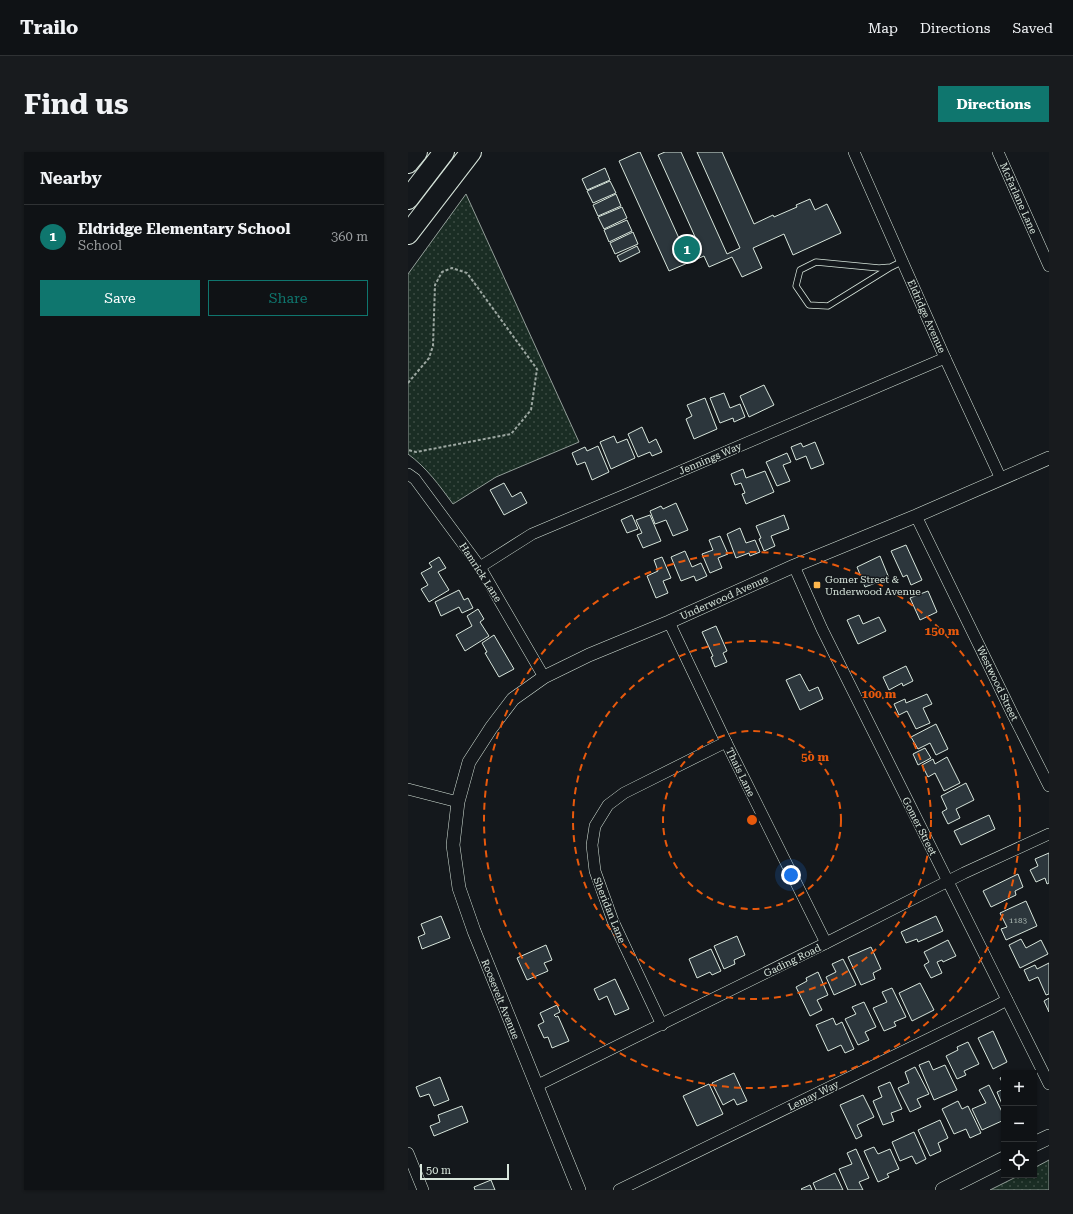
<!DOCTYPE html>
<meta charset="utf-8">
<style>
:root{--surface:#0f1215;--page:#181b1e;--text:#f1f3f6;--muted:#9b9ea0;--line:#2f3234;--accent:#0f766e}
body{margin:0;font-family:"Roboto Serif",serif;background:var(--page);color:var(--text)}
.controls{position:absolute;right:12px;bottom:12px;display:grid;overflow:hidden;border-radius:0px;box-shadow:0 1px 3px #0004}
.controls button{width:36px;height:36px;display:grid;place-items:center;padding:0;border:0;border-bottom:1px solid var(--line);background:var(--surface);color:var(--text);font:20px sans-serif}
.scale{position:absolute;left:12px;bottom:10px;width:89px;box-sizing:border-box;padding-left:4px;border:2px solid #d8e6dc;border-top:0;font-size:11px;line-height:14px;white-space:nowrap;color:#d8e6dc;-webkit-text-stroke:3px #14181c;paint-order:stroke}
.you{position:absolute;left:383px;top:723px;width:14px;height:14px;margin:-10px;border:3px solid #fff;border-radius:50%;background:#1a73e8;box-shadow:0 0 0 6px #1a73e833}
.badge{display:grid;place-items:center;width:26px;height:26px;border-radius:50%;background:var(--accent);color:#fff;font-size:13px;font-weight:700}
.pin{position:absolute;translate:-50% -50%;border:2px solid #fff;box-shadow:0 1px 4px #0006}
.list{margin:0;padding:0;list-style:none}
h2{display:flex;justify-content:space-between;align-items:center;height:52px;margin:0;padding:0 16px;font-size:17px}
h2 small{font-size:13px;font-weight:400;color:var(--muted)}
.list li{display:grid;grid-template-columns:26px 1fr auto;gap:12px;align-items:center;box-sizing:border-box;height:64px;padding:0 16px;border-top:1px solid var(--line)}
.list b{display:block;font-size:15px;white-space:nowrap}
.list p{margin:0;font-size:13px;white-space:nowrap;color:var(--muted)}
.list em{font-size:13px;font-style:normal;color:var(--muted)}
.actions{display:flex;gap:8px;padding:12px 16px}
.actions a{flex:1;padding:9px 0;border:1px solid var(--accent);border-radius:0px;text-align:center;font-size:14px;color:var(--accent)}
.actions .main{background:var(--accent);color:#fff}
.icon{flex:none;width:22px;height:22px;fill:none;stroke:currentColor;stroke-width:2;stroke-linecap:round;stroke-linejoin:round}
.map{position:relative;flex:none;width:641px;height:1038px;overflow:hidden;border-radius:0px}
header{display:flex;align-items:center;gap:24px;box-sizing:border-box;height:56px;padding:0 20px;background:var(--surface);border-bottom:1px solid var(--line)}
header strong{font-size:19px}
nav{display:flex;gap:22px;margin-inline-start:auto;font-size:14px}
.intro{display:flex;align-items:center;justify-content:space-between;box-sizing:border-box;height:96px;padding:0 24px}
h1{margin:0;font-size:28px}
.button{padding:10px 18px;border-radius:0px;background:var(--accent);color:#fff;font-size:14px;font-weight:700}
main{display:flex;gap:24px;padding:0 24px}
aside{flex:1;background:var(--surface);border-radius:0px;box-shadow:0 1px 3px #0004}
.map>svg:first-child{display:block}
.park{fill:url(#park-dots);stroke:#939e99}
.building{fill:#2c363c;stroke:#d8e6dc}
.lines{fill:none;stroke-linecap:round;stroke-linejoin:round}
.service-casing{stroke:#d8e6dc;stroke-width:7}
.minor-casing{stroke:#d8e6dc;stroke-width:12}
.tertiary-casing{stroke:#d8e6dc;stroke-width:14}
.secondary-casing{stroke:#d8e6dc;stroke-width:16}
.motorway-casing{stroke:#d8e6dc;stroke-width:22}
.path{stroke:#9da8a2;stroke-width:2;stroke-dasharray:3 2;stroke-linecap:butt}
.service{stroke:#14181c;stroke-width:5.5}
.minor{stroke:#14181c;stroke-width:11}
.tertiary{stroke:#14181c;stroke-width:13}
.secondary{stroke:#14181c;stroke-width:15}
.motorway{stroke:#14181c;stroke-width:20}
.ring{fill:none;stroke:#e8590c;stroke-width:2;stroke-dasharray:7 5}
.poi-dot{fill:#ffb74d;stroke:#14181c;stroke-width:1.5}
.labels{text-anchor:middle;stroke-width:3;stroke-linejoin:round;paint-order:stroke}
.number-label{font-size:8px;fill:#adbab4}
.street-label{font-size:10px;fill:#d8e6dc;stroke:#14181c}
.poi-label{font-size:10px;fill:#d8e6dc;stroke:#14181c;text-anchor:start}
.centre{fill:#e8590c;stroke:#14181c;stroke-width:2}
.ring-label{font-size:12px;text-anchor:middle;font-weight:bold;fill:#e8590c;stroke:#14181c;stroke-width:3;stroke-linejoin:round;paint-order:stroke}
</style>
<header>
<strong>Trailo</strong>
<nav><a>Map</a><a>Directions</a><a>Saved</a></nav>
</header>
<div class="intro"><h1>Find us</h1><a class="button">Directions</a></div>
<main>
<aside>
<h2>Nearby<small></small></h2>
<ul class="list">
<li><span class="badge">1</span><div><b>Eldridge Elementary School</b><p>School</p></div><em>360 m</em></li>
</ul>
<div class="actions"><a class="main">Save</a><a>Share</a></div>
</aside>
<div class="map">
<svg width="641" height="1038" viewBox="0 0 641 1038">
<defs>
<pattern id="park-dots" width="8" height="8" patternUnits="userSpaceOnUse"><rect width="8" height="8" fill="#1a2d24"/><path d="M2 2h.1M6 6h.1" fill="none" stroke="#3b4b43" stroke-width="1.8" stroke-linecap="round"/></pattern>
</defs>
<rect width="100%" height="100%" fill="#14181c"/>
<!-- park -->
<g class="park">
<path d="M 58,42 L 171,290 L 88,325 L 45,352 C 31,333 19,316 0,302 L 0,122 Z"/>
<path d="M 641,1008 L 641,1038 L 582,1038 L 612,1023 L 626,1023 L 626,1016 Z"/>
</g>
<!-- building -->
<g class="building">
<path d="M 231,0 L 232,0 L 279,104 L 293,98 L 250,3 L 257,0 L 273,0 L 319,102 L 332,96 L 289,0 L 314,0 L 346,72 L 365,63 L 366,65 L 389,55 L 388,53 L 402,47 L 407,58 L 419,52 L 433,81 L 385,103 L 376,82 L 345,96 L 354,116 L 334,125 L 324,105 L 301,115 L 296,104 L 261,119 L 211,9 Z"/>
<path d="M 197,16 L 202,28 L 179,38 L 174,27 Z"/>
<path d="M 202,29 L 208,41 L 185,51 L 179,39 Z"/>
<path d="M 208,42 L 213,54 L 190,64 L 185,53 Z"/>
<path d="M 214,55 L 219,66 L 196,77 L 190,65 Z"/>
<path d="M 219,68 L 224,79 L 201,90 L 196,78 Z"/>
<path d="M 225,80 L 230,92 L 207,102 L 202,91 Z"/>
<path d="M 229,94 L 232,100 L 212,110 L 209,104 Z"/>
<path d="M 356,233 L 366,253 L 341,265 L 332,244 Z"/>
<path d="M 316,241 L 322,256 L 332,252 L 337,265 L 326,270 L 325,266 L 312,271 L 302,246 Z"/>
<path d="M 297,246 L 309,277 L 286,287 L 278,267 L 284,264 L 279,253 Z"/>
<path d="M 234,275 L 241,291 L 248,287 L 254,300 L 244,304 L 242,300 L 230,305 L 220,282 Z"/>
<path d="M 206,284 L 209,291 L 219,287 L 227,306 L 203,317 L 192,290 Z"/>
<path d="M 407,290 L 416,312 L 403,317 L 398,304 L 388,308 L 383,295 L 393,291 L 395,295 Z"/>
<path d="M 190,294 L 201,320 L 184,328 L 177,310 L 169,313 L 164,301 L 177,295 L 179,299 Z"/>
<path d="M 379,301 L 383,310 L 375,313 L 382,329 L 369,334 L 358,310 Z"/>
<path d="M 335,317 L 338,326 L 357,319 L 366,340 L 338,352 L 334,342 L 337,341 L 333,331 L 327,333 L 323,322 Z"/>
<path d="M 96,331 L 104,345 L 113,340 L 119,351 L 96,363 L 82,338 Z"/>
<path d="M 268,351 L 280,378 L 265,384 L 258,368 L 247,372 L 242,359 L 253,354 L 255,357 Z"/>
<path d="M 224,363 L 230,377 L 219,381 L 213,368 Z"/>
<path d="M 242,363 L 253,389 L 235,396 L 229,383 L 234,381 L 228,368 Z"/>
<path d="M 376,363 L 381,377 L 363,384 L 367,394 L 356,399 L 351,387 L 353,386 L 348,374 Z"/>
<path d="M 332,376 L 338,391 L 347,388 L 352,400 L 342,404 L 341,401 L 328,406 L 319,382 Z"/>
<path d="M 312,384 L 320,402 L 310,406 L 314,416 L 302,421 L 294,402 L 305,398 L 301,388 Z"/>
<path d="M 498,393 L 514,428 L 503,433 L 499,423 L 495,425 L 483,399 Z"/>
<path d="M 277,399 L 284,415 L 293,411 L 299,424 L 288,429 L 286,424 L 273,429 L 263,405 Z"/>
<path d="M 472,404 L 481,426 L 457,435 L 449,415 Z"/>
<path d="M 31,405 L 38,416 L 30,420 L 41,438 L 21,450 L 13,437 L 20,433 L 13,421 L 24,415 L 21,411 Z"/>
<path d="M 254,405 L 263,426 L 255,429 L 260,441 L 248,446 L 239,424 L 250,419 L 246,408 Z"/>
<path d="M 51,438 L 56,448 L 60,446 L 65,456 L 54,461 L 51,455 L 33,464 L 27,450 Z"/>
<path d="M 520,439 L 529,460 L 512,468 L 502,446 Z"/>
<path d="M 70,457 L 76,467 L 72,470 L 81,484 L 57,499 L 48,483 L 64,474 L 59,464 Z"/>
<path d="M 451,463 L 455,472 L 471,465 L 478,479 L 450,492 L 439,468 Z"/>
<path d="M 308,474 L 319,499 L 315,501 L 319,510 L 307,515 L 303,505 L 305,504 L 294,480 Z"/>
<path d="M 86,483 L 106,517 L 91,525 L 77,501 L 79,500 L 74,491 Z"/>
<path d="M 498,514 L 505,529 L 495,534 L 494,531 L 481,538 L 475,525 Z"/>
<path d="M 392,522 L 401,539 L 410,535 L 415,547 L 392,558 L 378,528 Z"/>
<path d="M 519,542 L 524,552 L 515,556 L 522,571 L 508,577 L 499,559 L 491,563 L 486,552 L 497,547 L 498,551 Z"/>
<path d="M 528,572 L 540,597 L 528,603 L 522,591 L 510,597 L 503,585 Z"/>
<path d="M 517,596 L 523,606 L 510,613 L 505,602 Z"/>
<path d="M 539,605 L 552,631 L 536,639 L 527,621 L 520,625 L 514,613 L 525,607 L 527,612 Z"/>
<path d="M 558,631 L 566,648 L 548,657 L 552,666 L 540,672 L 534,660 L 539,657 L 533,644 Z"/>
<path d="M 581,663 L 587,677 L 553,693 L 546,679 Z"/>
<path d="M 641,701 L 641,731 L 639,732 L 637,726 L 628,730 L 622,718 L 630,714 L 627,707 Z"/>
<path d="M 610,722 L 615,735 L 607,739 L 608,743 L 583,755 L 575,739 Z"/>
<path d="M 618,749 L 629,774 L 598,788 L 593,777 L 599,775 L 592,761 Z"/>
<path d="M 33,764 L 42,786 L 14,797 L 10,785 L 17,782 L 13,772 Z"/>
<path d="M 528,764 L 535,779 L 510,790 L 509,787 L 498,791 L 493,780 Z"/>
<path d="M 329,784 L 337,803 L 326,808 L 327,812 L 316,817 L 306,794 Z"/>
<path d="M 613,787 L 618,796 L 633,788 L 640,802 L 612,816 L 601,793 Z"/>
<path d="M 540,788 L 548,804 L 535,810 L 534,808 L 529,810 L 534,821 L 523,826 L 516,813 L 521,810 L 516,800 Z"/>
<path d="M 138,793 L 144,808 L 136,811 L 140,819 L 119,828 L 109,806 Z"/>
<path d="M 463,795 L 473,817 L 465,821 L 467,827 L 453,833 L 440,805 Z"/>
<path d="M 303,797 L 313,819 L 304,823 L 302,820 L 289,826 L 281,807 Z"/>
<path d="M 435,807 L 448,833 L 426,843 L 418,825 L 428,820 L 424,812 Z"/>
<path d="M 641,811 L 641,842 L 638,843 L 630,825 L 621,829 L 616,818 L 627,813 L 629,817 Z"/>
<path d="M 410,820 L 420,843 L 409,848 L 414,858 L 402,864 L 388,835 L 399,829 L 398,826 Z"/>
<path d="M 207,827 L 221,857 L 207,863 L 199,844 L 191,848 L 186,837 Z"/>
<path d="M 512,831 L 526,858 L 504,869 L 491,841 Z"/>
<path d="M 484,836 L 498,865 L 486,870 L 488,874 L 476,879 L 465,856 L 479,850 L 474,840 Z"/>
<path d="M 641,846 L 641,860 L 636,849 Z"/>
<path d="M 456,850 L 468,875 L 457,880 L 461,888 L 450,893 L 437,867 L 448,862 L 444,855 Z"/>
<path d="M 149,853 L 152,860 L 146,863 L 148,865 L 150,864 L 161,889 L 144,896 L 140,885 L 136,886 L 130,873 L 136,870 L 132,861 Z"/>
<path d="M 425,866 L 428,873 L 434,870 L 446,897 L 437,901 L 433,893 L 420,899 L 408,873 Z"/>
<path d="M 585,879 L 599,910 L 585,917 L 570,886 Z"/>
<path d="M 560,890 L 571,912 L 556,919 L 558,923 L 549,927 L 538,904 L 550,898 L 549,895 Z"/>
<path d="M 521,909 L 525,918 L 537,913 L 549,938 L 526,948 L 511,913 Z"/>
<path d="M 507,915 L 521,942 L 509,947 L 513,955 L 502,960 L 490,936 L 501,931 L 497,920 Z"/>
<path d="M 326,921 L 339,949 L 329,953 L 326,947 L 315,953 L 304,931 Z"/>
<path d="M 596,924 L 596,934 L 592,926 Z"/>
<path d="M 32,925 L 41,948 L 26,954 L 21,942 L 12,945 L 8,935 Z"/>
<path d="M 482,930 L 494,957 L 483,961 L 486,969 L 475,973 L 465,949 L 474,945 L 470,935 Z"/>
<path d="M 301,932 L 315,962 L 289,974 L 275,944 Z"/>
<path d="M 581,933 L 596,964 L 596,968 L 574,978 L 564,957 L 578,951 L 571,938 Z"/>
<path d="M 596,937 L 596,951 L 594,952 L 589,940 Z"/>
<path d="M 455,943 L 466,965 L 449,973 L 454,984 L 448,987 L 432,953 Z"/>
<path d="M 550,949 L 554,957 L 560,954 L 573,981 L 562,986 L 558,977 L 546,982 L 534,957 Z"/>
<path d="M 54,954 L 60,970 L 26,984 L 22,974 L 32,970 L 30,963 Z"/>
<path d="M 532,968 L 540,986 L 530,991 L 533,999 L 522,1004 L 510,978 Z"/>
<path d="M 506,980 L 518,1007 L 508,1012 L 504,1004 L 492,1009 L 484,990 Z"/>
<path d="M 466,995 L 470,1002 L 482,997 L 491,1017 L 479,1022 L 481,1025 L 470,1030 L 456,999 Z"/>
<path d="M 448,997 L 461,1026 L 451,1030 L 455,1038 L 440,1038 L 431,1017 L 444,1012 L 439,1001 Z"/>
<path d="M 427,1021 L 435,1038 L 408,1038 L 405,1031 Z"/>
<path d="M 83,1028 L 87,1038 L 67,1038 L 66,1035 Z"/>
<path d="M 402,1033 L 404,1038 L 394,1038 L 393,1037 Z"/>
</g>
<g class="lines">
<defs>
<path id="service" d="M 483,115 L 471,116 L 408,110 L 392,118 L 388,134 L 401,153 L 420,154 L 483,115 L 495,109"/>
<g id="minor">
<path d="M 446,0 L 537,206 L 593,327"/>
<path d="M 590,0 L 641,114"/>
<path d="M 0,322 L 7,327 L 72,415 L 136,525"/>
<path d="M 508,364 L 604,561 L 641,634"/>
<path d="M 386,414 L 414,477 L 641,932"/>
<path d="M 72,415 L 124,382 L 219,342 L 537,206"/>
<path d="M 261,470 L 318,590 L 418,791"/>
<path d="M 0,637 L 50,650"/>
<path d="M 254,873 L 205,769 L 187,719 L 184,693 L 187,674 L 200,653 L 216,641 L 318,590"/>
<path d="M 128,934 L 418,791 L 556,721 L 641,682"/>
<path d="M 0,1001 L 15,1038"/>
<path d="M 211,1038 L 586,855 L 599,848"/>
</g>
<path id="tertiary" d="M 171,1038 L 66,779 L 51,736 L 45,693 L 50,650 L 61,610 L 83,576 L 105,547 L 136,525 L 181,503 L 261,470 L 386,414 L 508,364 L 641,306"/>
<g id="secondary">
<path d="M 626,992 L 641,985"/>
<path d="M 535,1038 L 596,1007"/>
</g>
<g id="motorway">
<path d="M 0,11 L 9,0"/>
<path d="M 0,47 L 36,0"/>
<path d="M 0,82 L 63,0"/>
</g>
</defs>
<!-- service casing -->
<use href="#service" class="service-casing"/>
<!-- minor casing -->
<use href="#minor" class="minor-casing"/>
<!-- tertiary casing -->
<use href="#tertiary" class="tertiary-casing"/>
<!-- secondary casing -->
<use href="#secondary" class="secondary-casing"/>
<!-- motorway casing -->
<use href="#motorway" class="motorway-casing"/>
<!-- path -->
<path class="path" d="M 0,231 L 21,206 L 25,194 L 27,133 L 34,120 L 44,116 L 59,121 L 129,217 L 123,258 L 103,282 L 8,300 L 0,298"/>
<!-- service -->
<use href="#service" class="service"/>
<!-- minor -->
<use href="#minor" class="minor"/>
<!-- tertiary -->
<use href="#tertiary" class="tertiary"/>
<!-- secondary -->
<use href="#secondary" class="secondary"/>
<!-- motorway -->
<use href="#motorway" class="motorway"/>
</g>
<!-- distance rings -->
<g class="ring">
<circle cx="344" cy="668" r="89"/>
<circle cx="344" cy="668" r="179"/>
<circle cx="344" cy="668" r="268"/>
</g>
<!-- markers -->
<rect class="poi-dot" x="405" y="429" width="8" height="8" rx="2"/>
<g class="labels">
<!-- number labels -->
<g class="number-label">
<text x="610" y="771">1183</text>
</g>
<!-- street labels -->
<g class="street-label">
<text transform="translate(611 46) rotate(66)" y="4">McFarlane Lane</text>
<text transform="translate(519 164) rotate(66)" y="4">Eldridge Avenue</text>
<text transform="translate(302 306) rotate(-23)" y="4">Jennings Way</text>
<text transform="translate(73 420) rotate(57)" y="4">Hamrick Lane</text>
<text transform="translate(316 445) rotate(-24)" y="4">Underwood Avenue</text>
<text transform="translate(590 531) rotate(64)" y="4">Westwood Street</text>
<text transform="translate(333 620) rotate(64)" y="4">Thais Lane</text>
<text transform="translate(512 674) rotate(63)" y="4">Gomer Street</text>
<text transform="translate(202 758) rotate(68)" y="4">Sheridan Lane</text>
<text transform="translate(384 808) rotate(-26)" y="4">Gading Road</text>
<text transform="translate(93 847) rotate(68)" y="4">Roosevelt Avenue</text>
<text transform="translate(405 943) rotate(-26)" y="4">Lemay Way</text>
</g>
<!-- poi labels -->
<g class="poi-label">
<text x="417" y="431">Gomer Street &amp;<tspan x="417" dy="12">Underwood Avenue</tspan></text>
</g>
</g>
<circle cx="344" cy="668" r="6" class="centre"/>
<g class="ring-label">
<text x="534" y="483">150 m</text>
<text x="471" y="546">100 m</text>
<text x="407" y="609">50 m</text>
</g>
</svg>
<div class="controls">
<button>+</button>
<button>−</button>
<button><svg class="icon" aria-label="locate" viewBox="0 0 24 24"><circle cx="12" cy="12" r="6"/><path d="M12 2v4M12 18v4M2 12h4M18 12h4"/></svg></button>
</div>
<div class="scale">50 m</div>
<div class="you"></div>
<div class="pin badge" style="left:279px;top:97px">1</div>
</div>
</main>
